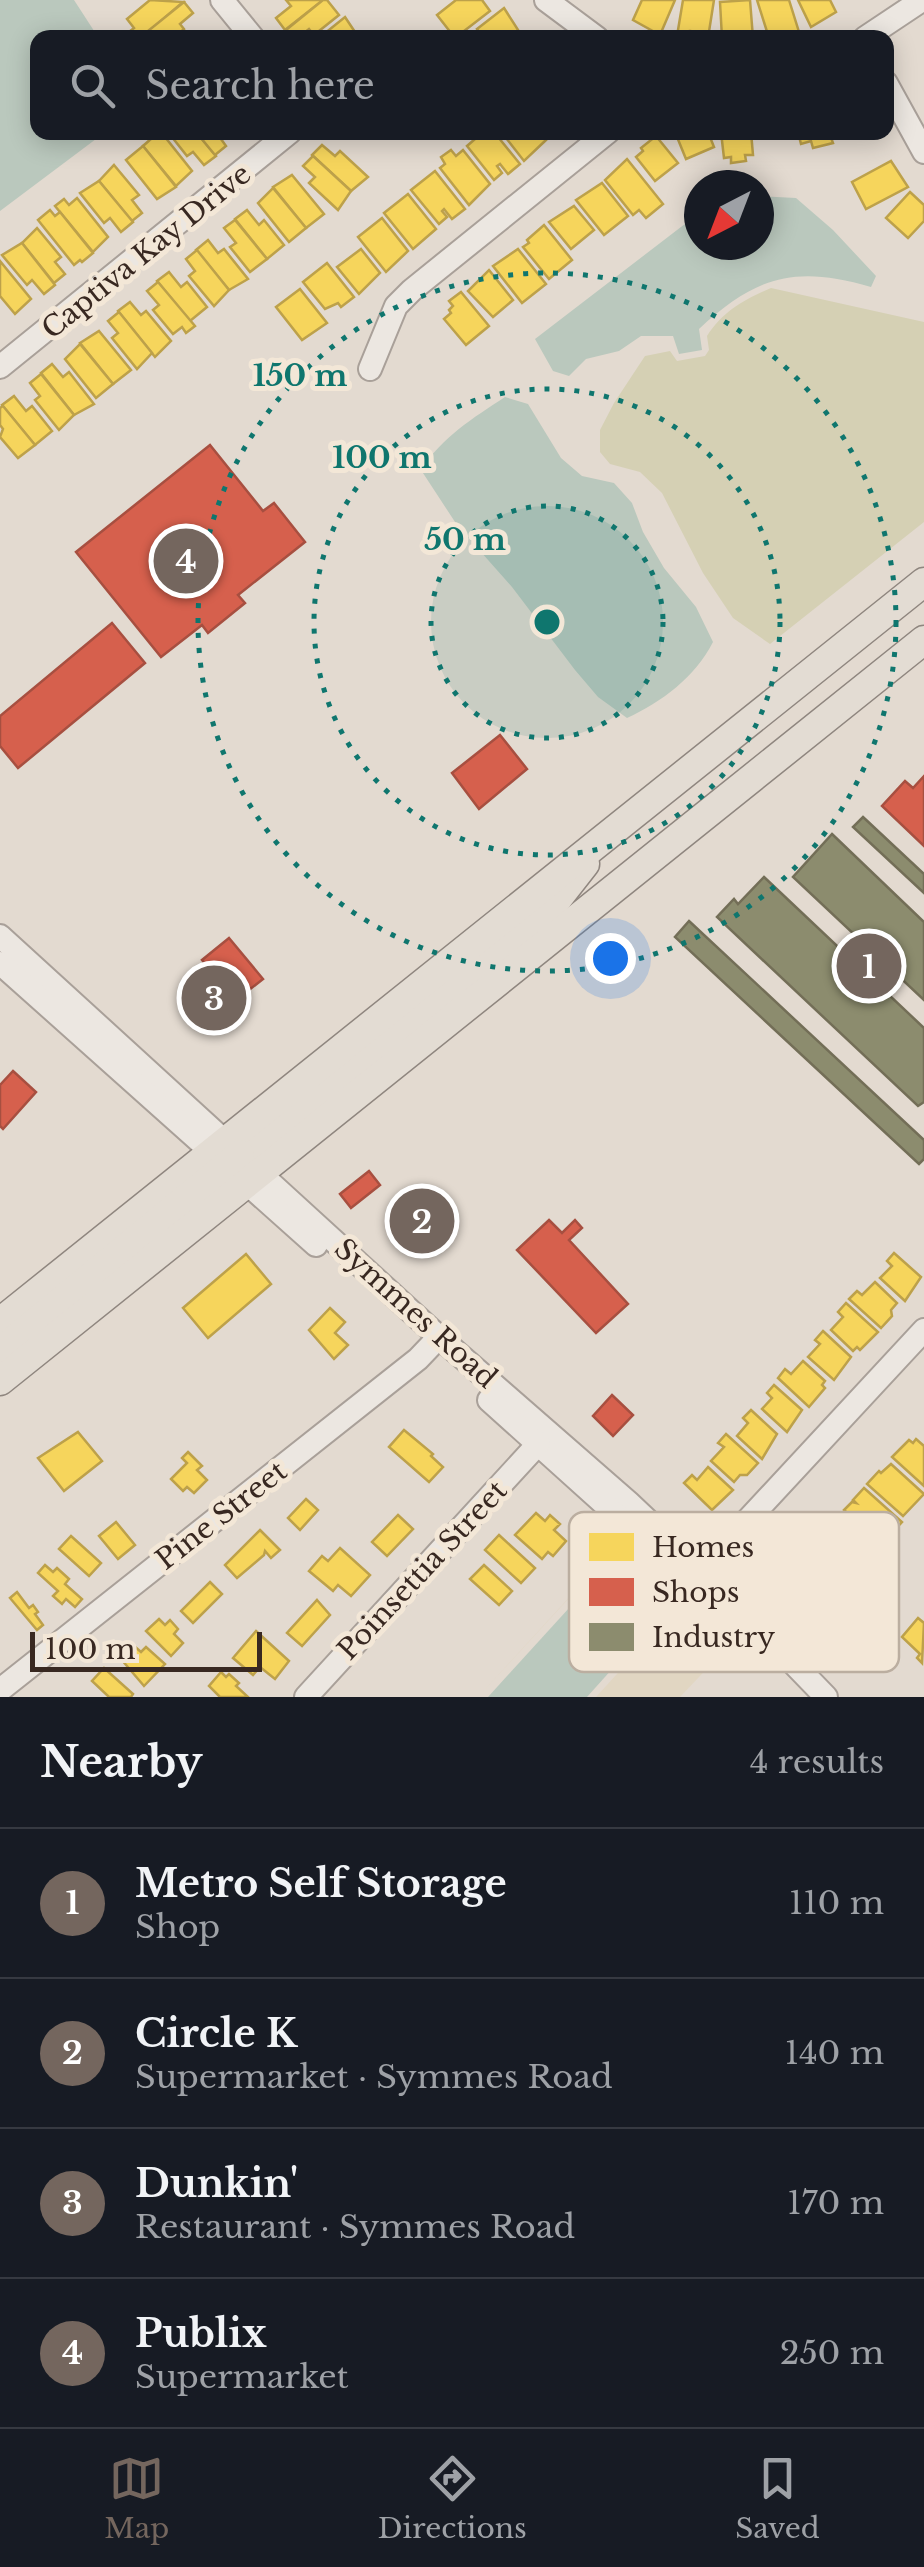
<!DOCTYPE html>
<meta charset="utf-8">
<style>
:root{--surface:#171b24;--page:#20242c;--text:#f1f3f6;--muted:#9ea1a6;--line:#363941;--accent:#74665e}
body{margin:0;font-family:"Libre Baskerville",serif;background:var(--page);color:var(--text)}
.compass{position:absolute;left:684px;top:170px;width:90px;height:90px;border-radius:50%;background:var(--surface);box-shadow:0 5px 25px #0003;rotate:222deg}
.scale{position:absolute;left:30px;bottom:25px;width:232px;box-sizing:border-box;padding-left:10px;border:5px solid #382821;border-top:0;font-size:28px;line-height:35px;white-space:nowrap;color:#382821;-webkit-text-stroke:8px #f3e7d7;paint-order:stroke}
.you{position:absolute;left:610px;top:958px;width:35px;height:35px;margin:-25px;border:8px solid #fff;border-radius:50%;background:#1a73e8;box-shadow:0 0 0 15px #1a73e833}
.badge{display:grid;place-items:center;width:65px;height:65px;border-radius:50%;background:var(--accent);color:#fff;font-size:32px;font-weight:700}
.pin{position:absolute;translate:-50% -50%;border:5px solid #fff;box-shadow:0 2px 10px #0006}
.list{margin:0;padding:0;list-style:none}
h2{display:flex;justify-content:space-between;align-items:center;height:130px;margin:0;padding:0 40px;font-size:42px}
h2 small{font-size:32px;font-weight:400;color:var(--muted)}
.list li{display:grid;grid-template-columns:65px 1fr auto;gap:30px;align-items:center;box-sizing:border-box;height:150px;padding:0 40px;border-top:2px solid var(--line)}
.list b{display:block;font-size:38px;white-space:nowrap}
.list p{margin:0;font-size:32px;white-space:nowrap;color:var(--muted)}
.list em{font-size:32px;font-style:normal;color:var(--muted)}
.icon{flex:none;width:55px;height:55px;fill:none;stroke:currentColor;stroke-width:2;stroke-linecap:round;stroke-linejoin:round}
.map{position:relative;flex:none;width:924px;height:1697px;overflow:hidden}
.search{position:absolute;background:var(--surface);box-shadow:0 5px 25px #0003;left:30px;right:30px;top:30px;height:110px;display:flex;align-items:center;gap:25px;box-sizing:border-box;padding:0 35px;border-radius:20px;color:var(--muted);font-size:38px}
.sheet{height:730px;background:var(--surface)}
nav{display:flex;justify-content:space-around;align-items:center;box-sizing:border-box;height:140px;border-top:2px solid var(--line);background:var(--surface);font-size:28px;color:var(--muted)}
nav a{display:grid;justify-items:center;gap:5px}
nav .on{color:var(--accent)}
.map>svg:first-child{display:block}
.farmland{fill:#e1d6c2}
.green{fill:#d5d0b4}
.water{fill:#bac8bd}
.homes{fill:#f6d55c;stroke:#bda14a;stroke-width:2.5}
.shops{fill:#d6604d;stroke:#a74f40;stroke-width:2.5}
.industry{fill:#8c8c6e;stroke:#736e57;stroke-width:2.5}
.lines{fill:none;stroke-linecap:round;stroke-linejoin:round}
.minor-casing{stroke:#a9a099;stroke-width:26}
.major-casing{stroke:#8f867f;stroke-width:31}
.minor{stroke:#ece7e1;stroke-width:22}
.major{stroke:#e3dcd3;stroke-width:28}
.ring{fill:none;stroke:#0f766e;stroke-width:5;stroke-dasharray:5 10}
.labels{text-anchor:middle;stroke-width:10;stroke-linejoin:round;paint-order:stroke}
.street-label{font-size:28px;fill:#382821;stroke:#f3e7d7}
.key{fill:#f3e7d7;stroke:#bbaea0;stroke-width:2.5}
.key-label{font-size:28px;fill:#382821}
.centre{fill:#0f766e;stroke:#f3e7d7;stroke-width:5}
.ring-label{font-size:30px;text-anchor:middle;font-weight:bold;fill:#0f766e;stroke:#f3e7d7;stroke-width:10;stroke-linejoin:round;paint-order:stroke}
</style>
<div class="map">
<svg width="924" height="1697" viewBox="0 0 924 1697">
<rect width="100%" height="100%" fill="#e3dad0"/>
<!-- farmland -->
<path class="farmland" d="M 627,1535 L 738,1636 L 680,1697 L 596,1697 L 636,1653 L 646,1627 L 639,1612 L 619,1589 L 594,1581 L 575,1591 L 478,1697 Z"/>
<!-- green -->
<path class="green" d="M 771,288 L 924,322 L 924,522 L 770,644 L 733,618 L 703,573 L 662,493 L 640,472 L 610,464 L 600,452 L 600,430 L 614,403 L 645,356 L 670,351 L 677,361 L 705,356 L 709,350 L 707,336 C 723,311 745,299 771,288 Z"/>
<!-- water -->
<g class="water">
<path d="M 0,0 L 74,0 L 98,37 L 38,38 L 38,132 L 104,133 L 0,211 Z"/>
<path d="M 759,196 L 796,198 L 833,230 L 876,276 L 871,287 C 795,265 756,276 699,329 L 702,350 L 679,354 L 673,336 L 641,336 L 619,351 L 586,359 L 569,376 L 553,371 L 535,339 L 694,217 L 699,215 L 699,245 L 759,245 Z"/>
<path d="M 505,397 L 528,404 L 561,458 L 582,476 L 614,483 L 632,503 L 643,532 L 664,568 L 696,607 L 713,642 C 695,677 662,702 627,718 L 598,697 L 575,670 L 512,587 L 457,525 L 421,470 C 442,437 473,418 505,397 Z"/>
<path d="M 597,1587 C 617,1596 630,1610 639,1630 L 631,1648 L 587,1697 L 488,1697 L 580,1596 Z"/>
</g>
<!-- homes -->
<g class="homes">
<path d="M 150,0 L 183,2 L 141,38 L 134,38 L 129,32 L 134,28 L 127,19 Z"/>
<path d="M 286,0 L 323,0 L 285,30 L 276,18 L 291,6 Z"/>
<path d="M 323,0 L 327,0 L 339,15 L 314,35 L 309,29 L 298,38 L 292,38 L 286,30 Z"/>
<path d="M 456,0 L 482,0 L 490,11 L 455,38 L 437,15 Z"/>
<path d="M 642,0 L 675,0 L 660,35 L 633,20 Z"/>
<path d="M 683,0 L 714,0 L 708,38 L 691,38 L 690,30 L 688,38 L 677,36 Z"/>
<path d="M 750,0 L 753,38 L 722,38 L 720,2 Z"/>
<path d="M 757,0 L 789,0 L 799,32 L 769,38 Z"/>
<path d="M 798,0 L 830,0 L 836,12 L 811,27 Z"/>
<path d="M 184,2 L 193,13 L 180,24 L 184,29 L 174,38 L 145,38 L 143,35 Z"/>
<path d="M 504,8 L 520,33 L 514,38 L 484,38 L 477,29 Z"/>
<path d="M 345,17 L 357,35 L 355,38 L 319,38 Z"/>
<path d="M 147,132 L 161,132 L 192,171 L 176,186 L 143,146 L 152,138 Z"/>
<path d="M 168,132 L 196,132 L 216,156 L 204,165 L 193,152 L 187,156 Z"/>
<path d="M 196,132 L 216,132 L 226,146 L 215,155 Z"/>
<path d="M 483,132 L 494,132 L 520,164 L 508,174 L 500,164 L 497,166 L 502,173 L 494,180 L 467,146 Z"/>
<path d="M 540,132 L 546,140 L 524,161 L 503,134 Z"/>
<path d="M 675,132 L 708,132 L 714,147 L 686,159 Z"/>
<path d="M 721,132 L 751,132 L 753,155 L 745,155 L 746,161 L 731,163 L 731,157 L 724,158 Z"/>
<path d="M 798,132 L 829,132 L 833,143 L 813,148 L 811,141 L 801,144 Z"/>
<path d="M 656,136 L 678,163 L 655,181 L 636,157 L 643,151 L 641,148 Z"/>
<path d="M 322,145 L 335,156 L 340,151 L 368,177 L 351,191 L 312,155 Z"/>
<path d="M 143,146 L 176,187 L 157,199 L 126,160 Z"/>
<path d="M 451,150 L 456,156 L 463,150 L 490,184 L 469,205 L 440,168 L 445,164 L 441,157 Z"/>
<path d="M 313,156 L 351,191 L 338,210 L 309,183 L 315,177 L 303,166 Z"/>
<path d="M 627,159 L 663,204 L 646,218 L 639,210 L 633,215 L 605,180 Z"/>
<path d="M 891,161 L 908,187 L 866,209 L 852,182 Z"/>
<path d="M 114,165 L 139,195 L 132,200 L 142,213 L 132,221 L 99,181 Z"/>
<path d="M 435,171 L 465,209 L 452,219 L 444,209 L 442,211 L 447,217 L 439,224 L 411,190 Z"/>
<path d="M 292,175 L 324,214 L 306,228 L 273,187 Z"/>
<path d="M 99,181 L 133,222 L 121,232 L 110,218 L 104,223 L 80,193 Z"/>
<path d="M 602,183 L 628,216 L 604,235 L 576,200 Z"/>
<path d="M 273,188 L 306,228 L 289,242 L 258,203 Z"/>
<path d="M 910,192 L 924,205 L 924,221 L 908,238 L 886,218 Z"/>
<path d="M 408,194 L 436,229 L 413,249 L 384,213 Z"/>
<path d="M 77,198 L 108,237 L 93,252 L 55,206 L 64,199 L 69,205 Z"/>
<path d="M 574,206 L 594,230 L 571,249 L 549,222 Z"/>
<path d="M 50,210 L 55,216 L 60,212 L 93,253 L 82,262 L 80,260 L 74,265 L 38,220 Z"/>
<path d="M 247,210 L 259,225 L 264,220 L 284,245 L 267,259 L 235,219 Z"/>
<path d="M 382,218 L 408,251 L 386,272 L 358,237 Z"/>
<path d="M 235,220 L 267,259 L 250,272 L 230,247 L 236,243 L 224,228 Z"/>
<path d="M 544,225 L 572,260 L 549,279 L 523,247 L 529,243 L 527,240 Z"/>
<path d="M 37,228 L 61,257 L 55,262 L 65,274 L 54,283 L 22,243 Z"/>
<path d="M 208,240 L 218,253 L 224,249 L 248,279 L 229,290 L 196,250 Z"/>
<path d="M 22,243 L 55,285 L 44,294 L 32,280 L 27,285 L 2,255 Z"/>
<path d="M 361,249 L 380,273 L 359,294 L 337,267 Z"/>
<path d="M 518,249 L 546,284 L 522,303 L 493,266 Z"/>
<path d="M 197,250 L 229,290 L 214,306 L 189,276 L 195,271 L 186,259 Z"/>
<path d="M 0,261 L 31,299 L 15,314 L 0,296 Z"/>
<path d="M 327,263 L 354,297 L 341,307 L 338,303 L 325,309 L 303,282 Z"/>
<path d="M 489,270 L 513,300 L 493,317 L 468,291 Z"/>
<path d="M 169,272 L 181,287 L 187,282 L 207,307 L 190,321 L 157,281 Z"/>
<path d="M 158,282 L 195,326 L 186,333 L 182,327 L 173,334 L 153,310 L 159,305 L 147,291 Z"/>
<path d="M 300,289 L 327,323 L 302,340 L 276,307 Z"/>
<path d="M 461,292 L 489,326 L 466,345 L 444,319 L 451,313 L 449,310 L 453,306 L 449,301 Z"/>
<path d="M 130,302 L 141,315 L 146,311 L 171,341 L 155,357 L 118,311 Z"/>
<path d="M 119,312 L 152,353 L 137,369 L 112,338 L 118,333 L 108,321 Z"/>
<path d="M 99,331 L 131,370 L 113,384 L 80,343 Z"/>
<path d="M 80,344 L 113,384 L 96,398 L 65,359 Z"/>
<path d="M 52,364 L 63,377 L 69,372 L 94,404 L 74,415 L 41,373 Z"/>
<path d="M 41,374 L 74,415 L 59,430 L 35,400 L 40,396 L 30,383 Z"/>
<path d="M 14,396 L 26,411 L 32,406 L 52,431 L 35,445 L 2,405 Z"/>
<path d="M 3,406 L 35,445 L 18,458 L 0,437 L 3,429 L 0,425 L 0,408 Z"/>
<path d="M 894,1253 L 921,1277 L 905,1301 L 880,1278 L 892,1266 L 887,1261 Z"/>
<path d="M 246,1254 L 271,1284 L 208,1338 L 183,1308 Z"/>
<path d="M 875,1282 L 897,1303 L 891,1310 L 892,1316 L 881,1328 L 849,1299 L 857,1291 L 862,1295 Z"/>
<path d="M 846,1303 L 878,1332 L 860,1350 L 857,1347 L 853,1351 L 831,1330 L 843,1317 L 838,1312 Z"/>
<path d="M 330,1308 L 345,1322 L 335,1333 L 348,1345 L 334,1359 L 309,1330 Z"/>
<path d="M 823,1331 L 851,1357 L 834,1380 L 808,1357 L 820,1344 L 815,1340 Z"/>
<path d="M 803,1361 L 825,1381 L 822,1385 L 825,1388 L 809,1407 L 778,1378 L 785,1369 L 791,1374 Z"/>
<path d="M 774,1385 L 802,1410 L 787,1432 L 762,1409 L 772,1398 L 767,1393 Z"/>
<path d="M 751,1410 L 777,1434 L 762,1459 L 737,1436 L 748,1423 L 743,1418 Z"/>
<path d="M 404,1430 L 433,1454 L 431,1456 L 443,1467 L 429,1482 L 389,1447 Z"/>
<path d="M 78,1432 L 102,1461 L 64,1491 L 38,1458 Z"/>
<path d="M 726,1434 L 758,1463 L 747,1475 L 740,1475 L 734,1482 L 711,1461 L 724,1447 L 718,1443 Z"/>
<path d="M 916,1439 L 924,1446 L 924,1486 L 892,1457 L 909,1440 L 913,1443 Z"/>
<path d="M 188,1452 L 202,1466 L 197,1470 L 207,1480 L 194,1493 L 187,1487 L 183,1491 L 171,1479 L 187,1463 L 182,1458 Z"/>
<path d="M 891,1464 L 924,1494 L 903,1516 L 867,1484 L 879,1471 L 881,1473 Z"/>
<path d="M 708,1467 L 733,1490 L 712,1510 L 684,1483 L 692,1475 L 697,1480 Z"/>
<path d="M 864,1488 L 902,1522 L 882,1544 L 844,1510 L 852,1502 L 856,1503 L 853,1500 Z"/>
<path d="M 306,1499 L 318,1510 L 300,1530 L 288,1518 Z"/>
<path d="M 536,1513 L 545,1521 L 550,1515 L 560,1524 L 554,1530 L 566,1541 L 553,1556 L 548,1552 L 542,1559 L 515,1535 Z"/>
<path d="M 398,1515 L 413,1529 L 387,1556 L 372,1542 Z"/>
<path d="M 116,1522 L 135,1545 L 118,1559 L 99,1536 Z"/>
<path d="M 260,1530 L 280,1550 L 271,1558 L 265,1551 L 264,1555 L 237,1578 L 225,1565 Z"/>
<path d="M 499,1535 L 535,1568 L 521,1583 L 485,1550 Z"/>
<path d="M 71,1536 L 101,1563 L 89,1576 L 59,1549 Z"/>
<path d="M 340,1548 L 370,1575 L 351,1596 L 338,1585 L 333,1591 L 309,1571 L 322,1556 L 328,1561 Z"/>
<path d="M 45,1565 L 53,1572 L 57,1568 L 69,1579 L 65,1584 L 82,1599 L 75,1607 L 66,1599 L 62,1604 L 53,1596 L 58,1591 L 38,1573 Z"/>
<path d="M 484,1565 L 512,1591 L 499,1605 L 470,1579 Z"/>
<path d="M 210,1582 L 222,1594 L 193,1623 L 181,1611 Z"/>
<path d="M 17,1592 L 29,1608 L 33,1605 L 38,1612 L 35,1614 L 43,1625 L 37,1630 L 10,1598 Z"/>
<path d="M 317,1600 L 330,1615 L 302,1646 L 287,1633 Z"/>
<path d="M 918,1618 L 924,1623 L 922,1663 L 917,1658 L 920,1654 L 902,1637 Z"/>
<path d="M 159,1619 L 165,1625 L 170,1620 L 178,1629 L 174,1634 L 183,1643 L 171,1656 L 146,1631 Z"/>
<path d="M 256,1631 L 289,1661 L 275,1679 L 260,1667 L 253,1675 L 233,1658 Z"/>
<path d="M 133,1645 L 141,1652 L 146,1647 L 165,1664 L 144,1686 L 121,1659 Z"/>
<path d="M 104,1668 L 133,1694 L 131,1697 L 109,1697 L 92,1681 Z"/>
<path d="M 221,1672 L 226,1677 L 229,1674 L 239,1683 L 236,1686 L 248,1697 L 220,1697 L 209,1686 Z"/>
</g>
<!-- shops -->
<g class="shops">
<path d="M 210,445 L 263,511 L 274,503 L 305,542 L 238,595 L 245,603 L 208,633 L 202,625 L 161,657 L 76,552 Z"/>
<path d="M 112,623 L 145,663 L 18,768 L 0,746 L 0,716 Z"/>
<path d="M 500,735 L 527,769 L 479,809 L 452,773 Z"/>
<path d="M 924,776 L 924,846 L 882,806 L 905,781 L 913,788 Z"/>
<path d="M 229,938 L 263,979 L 216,1016 L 188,981 L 207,966 L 202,960 Z"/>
<path d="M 13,1071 L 36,1092 L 3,1129 L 0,1126 L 0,1085 Z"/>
<path d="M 369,1171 L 380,1185 L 351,1208 L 340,1194 Z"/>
<path d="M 428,1195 L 449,1222 L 415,1248 L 395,1221 Z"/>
<path d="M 549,1220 L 562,1233 L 575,1220 L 582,1228 L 569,1240 L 628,1304 L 596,1333 L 517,1250 Z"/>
<path d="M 612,1395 L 633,1415 L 613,1436 L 593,1416 Z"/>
</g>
<!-- industry -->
<g class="industry">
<path d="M 863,817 L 924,874 L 924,893 L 853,827 Z"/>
<path d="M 832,834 L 924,922 L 924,1000 L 793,877 Z"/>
<path d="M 764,877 L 924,1028 L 924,1102 L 918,1106 L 717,917 L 734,899 L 738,904 Z"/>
<path d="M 689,921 L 924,1140 L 924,1159 L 919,1164 L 675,937 Z"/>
</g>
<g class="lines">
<defs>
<g id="minor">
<path d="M 222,0 L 253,38"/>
<path d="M 546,0 L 597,38"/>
<path d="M 865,38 L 922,0"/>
<path d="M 886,83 L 924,152"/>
<path d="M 0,367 L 290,132"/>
<path d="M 370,369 L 396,306 L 412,290 L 608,132"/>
<path d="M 0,936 L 439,1337 L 628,1502 L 738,1606 L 826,1697"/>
<path d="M 0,963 L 316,1245"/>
<path d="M 489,1400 L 721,1609"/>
<path d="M 692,1580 L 924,1330"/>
<path d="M 0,1690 L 418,1359 L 439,1337"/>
<path d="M 306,1697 L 539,1443"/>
</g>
<g id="major">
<path d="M 231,1170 L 542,919 L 585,864"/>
<path d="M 0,1322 L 924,582"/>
<path d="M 0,1351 L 240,1154"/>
<path d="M 0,1381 L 924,640"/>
</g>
</defs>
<!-- minor casing -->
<use href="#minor" class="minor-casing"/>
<!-- major casing -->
<use href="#major" class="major-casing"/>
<!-- minor -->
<use href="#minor" class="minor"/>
<!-- major -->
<use href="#major" class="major"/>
</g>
<!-- distance rings -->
<circle cx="547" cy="622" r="116" fill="#0f766e" fill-opacity=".12"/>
<g class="ring">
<circle cx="547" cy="622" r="116"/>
<circle cx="547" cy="622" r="233"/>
<circle cx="547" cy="622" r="349"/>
</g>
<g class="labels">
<!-- street labels -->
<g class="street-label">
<text transform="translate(146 251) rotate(-39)" y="10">Captiva Kay Drive</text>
<text transform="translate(416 1313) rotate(42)" y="10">Symmes Road</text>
<text transform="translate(221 1515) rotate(-38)" y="10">Pine Street</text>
<text transform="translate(422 1570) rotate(-47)" y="10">Poinsettia Street</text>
</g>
</g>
<!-- legend -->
<rect x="569" y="1512" width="330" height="160" rx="15" class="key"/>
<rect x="589" y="1533" width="45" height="28" fill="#f6d55c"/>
<rect x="589" y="1578" width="45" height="28" fill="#d6604d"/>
<rect x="589" y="1623" width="45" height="28" fill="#8c8c6e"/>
<g class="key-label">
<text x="652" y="1557">Homes</text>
<text x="652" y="1602">Shops</text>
<text x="652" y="1647">Industry</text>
</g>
<circle cx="547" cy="622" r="15" class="centre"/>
<g class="ring-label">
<text x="300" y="386">150 m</text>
<text x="382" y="468">100 m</text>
<text x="465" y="550">50 m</text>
</g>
</svg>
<svg class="compass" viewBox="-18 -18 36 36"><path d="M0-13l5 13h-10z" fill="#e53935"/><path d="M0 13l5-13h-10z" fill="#9ea1a6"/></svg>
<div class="scale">100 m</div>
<div class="you"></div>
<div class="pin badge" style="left:869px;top:966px">1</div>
<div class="pin badge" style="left:422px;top:1221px">2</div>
<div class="pin badge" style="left:214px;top:998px">3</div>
<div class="pin badge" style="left:186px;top:561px">4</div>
<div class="search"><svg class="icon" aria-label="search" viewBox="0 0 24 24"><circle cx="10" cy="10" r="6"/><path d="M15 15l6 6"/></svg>Search here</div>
</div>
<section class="sheet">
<h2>Nearby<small>4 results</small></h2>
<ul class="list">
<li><span class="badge">1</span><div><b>Metro Self Storage</b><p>Shop</p></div><em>110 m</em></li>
<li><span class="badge">2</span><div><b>Circle K</b><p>Supermarket · Symmes Road</p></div><em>140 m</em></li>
<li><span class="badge">3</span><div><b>Dunkin'</b><p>Restaurant · Symmes Road</p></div><em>170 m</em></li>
<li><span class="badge">4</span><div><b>Publix</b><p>Supermarket</p></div><em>250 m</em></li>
</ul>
</section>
<nav>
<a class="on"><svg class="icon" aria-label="map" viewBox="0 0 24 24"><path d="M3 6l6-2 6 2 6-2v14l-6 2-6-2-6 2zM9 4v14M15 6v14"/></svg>Map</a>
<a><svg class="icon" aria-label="directions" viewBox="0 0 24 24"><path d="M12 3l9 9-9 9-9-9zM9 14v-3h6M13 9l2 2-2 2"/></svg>Directions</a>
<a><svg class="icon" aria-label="saved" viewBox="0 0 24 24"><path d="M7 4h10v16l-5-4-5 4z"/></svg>Saved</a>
</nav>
